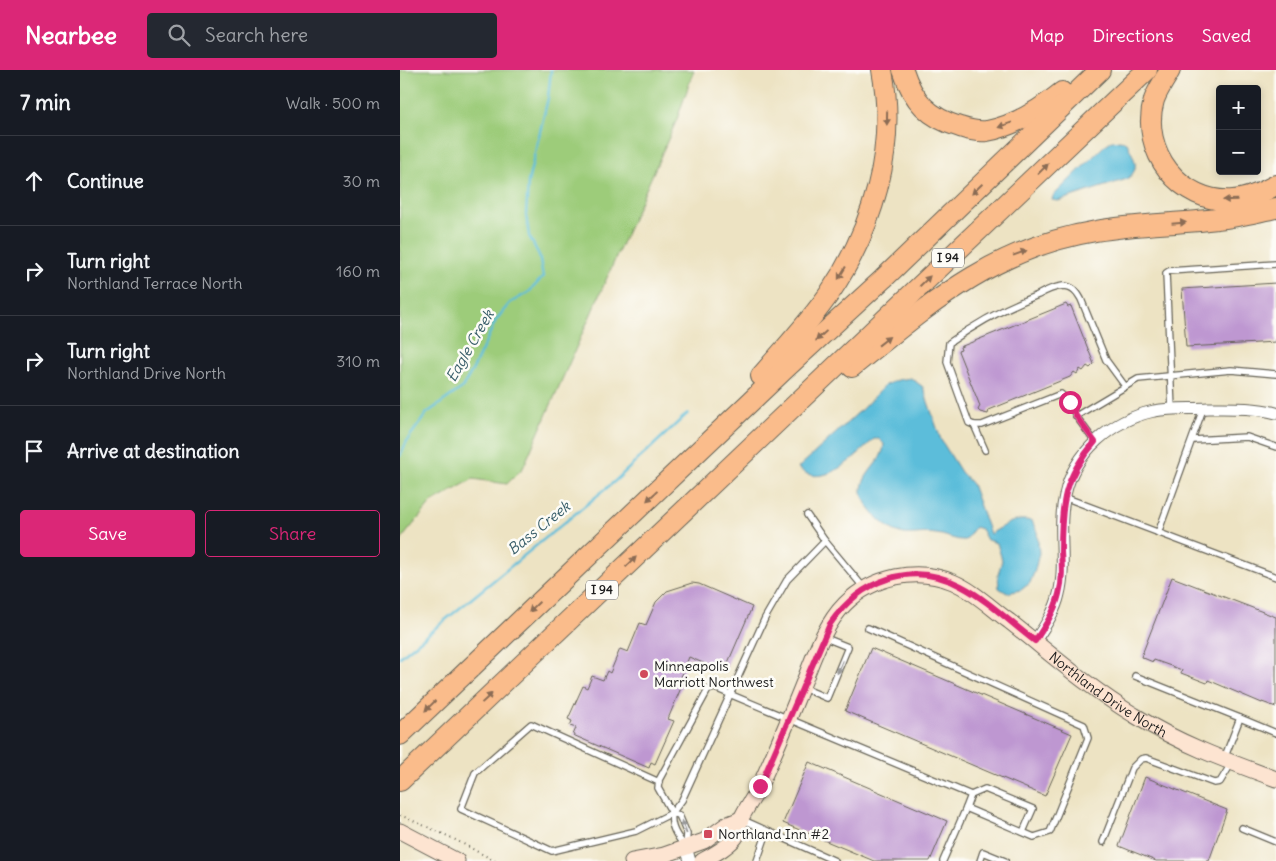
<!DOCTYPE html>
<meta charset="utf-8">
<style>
:root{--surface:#171b24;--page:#242831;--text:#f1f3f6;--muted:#9ea1a6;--line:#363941;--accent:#db2777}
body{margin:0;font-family:Delius,sans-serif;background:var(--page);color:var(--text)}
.controls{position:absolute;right:15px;top:15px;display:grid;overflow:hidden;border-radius:5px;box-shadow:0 2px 8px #0003}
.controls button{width:45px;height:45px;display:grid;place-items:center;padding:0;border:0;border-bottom:1px solid var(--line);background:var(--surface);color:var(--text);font:25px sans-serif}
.stop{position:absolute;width:15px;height:15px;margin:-11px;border:4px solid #db2777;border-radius:50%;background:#fff}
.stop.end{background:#db2777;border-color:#fff;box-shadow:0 1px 5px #0008}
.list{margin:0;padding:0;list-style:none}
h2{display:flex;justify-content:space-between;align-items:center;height:65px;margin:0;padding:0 20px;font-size:21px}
h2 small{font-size:16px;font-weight:400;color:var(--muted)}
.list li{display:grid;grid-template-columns:32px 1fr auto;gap:15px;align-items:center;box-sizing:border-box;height:90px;padding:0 20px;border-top:1px solid var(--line)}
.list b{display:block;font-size:19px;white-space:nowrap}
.list p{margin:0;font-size:16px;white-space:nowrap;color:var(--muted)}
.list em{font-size:16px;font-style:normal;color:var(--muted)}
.actions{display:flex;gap:10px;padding:15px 20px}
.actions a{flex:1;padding:11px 0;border:1px solid var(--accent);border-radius:5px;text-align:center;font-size:18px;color:var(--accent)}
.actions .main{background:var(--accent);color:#fff}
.icon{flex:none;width:28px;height:28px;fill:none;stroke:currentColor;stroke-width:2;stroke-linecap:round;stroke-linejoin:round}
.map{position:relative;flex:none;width:876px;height:791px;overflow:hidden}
header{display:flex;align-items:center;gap:30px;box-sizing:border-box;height:70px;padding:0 25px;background:var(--accent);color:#fff}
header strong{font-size:24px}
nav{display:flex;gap:28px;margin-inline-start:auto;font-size:18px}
.search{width:350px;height:45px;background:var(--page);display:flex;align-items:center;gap:12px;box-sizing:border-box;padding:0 18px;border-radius:5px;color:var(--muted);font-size:19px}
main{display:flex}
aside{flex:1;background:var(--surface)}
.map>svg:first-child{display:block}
.green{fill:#9dcc7a;stroke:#5c744b}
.water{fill:#5cbdda;stroke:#3c6c7b}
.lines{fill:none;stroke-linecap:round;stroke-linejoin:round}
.stream{stroke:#5cbdda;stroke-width:2.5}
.building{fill:#be97d1}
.lane-casing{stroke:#656256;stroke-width:8}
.street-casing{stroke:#656256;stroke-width:13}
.secondary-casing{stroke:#656256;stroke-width:17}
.highway-casing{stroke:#656256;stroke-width:22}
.path{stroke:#656256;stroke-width:2;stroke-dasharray:1 4;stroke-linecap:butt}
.lane{stroke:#fff;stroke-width:5.5}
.street{stroke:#fff;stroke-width:11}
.secondary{stroke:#fde4d1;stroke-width:15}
.highway{stroke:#fabc8b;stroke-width:20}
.oneway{fill:#8b6c54}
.oneway2{fill:#999}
.route{stroke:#db2777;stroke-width:6}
.poi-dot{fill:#d1495b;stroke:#fdfcf7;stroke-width:2}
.labels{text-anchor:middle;stroke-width:5;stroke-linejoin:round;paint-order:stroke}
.shield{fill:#fdfcf7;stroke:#605f5e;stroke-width:1}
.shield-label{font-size:12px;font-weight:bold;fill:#1c1c1c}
.poi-label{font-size:14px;fill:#1c1c1c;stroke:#fdfcf7;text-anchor:start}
.street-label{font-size:14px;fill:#1c1c1c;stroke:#fdfcf7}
.water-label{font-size:15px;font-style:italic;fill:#365c68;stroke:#fdfcf7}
</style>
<header>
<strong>Nearbee</strong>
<div class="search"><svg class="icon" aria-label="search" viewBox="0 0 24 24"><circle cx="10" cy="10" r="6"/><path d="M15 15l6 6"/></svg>Search here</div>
<nav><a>Map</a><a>Directions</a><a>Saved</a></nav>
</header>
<main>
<aside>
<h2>7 min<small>Walk · 500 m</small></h2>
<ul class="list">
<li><svg class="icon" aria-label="ahead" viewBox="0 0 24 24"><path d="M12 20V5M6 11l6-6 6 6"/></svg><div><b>Continue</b></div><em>30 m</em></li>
<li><svg class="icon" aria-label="right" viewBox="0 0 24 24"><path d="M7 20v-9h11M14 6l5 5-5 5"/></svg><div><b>Turn right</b><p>Northland Terrace North</p></div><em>160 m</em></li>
<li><svg class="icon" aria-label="right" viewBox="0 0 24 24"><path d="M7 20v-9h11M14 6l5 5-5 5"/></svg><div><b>Turn right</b><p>Northland Drive North</p></div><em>310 m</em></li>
<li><svg class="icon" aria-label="arrive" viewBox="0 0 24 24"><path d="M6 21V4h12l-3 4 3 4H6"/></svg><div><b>Arrive at destination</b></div></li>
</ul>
<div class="actions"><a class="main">Save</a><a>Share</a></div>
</aside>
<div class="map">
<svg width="876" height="791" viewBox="0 0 876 791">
<rect width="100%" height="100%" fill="#fdfcf7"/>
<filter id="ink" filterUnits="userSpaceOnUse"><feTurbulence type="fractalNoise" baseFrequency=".02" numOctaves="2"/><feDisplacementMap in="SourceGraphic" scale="10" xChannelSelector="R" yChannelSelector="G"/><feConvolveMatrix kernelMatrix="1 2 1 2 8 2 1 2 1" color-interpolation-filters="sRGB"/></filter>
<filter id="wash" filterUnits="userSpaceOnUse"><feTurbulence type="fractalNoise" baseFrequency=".0096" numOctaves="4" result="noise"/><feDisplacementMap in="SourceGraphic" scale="20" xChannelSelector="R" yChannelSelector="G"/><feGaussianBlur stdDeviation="1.12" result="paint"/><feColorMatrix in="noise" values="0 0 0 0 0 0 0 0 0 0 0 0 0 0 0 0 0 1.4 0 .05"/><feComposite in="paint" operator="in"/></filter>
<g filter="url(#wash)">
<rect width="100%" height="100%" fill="#ede3c3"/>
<!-- green -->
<path class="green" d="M 0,0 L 294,0 L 277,49 L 123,398 L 107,414 L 73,409 L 31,433 L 3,467 L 0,474 Z"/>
<!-- water -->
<g class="water">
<path d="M 720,70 L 727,73 C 733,87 742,98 727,109 L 658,131 L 652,130 L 653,126 L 704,76 L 711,71 Z"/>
<path d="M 511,308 L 523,317 L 541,370 L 561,402 L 572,414 L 590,464 C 606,455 613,447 632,451 L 637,462 L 639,483 L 635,500 L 630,513 L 621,520 L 607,523 L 599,518 L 598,505 L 602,490 L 597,473 L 587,470 L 581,459 L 575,457 L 566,470 C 555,471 547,465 536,464 C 525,462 515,465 505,464 C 488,463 460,435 462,418 C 464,401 484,391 484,374 L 479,369 L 474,369 C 456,386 423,421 398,398 L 461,340 L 485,315 L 498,310 Z"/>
</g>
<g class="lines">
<!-- stream -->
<g class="stream">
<path d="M 0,386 L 8,369 L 27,343 L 62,318 L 73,299 L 96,250 L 110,233 L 129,222 L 143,207 L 139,185 L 129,166 L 126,145 L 128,112 L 148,28 L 151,0"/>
<path d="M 0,587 L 214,412 L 288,343"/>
</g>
</g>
<g id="blocks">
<!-- building -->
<g class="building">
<path d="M 876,213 L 876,272 L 786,277 L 782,219 Z"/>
<path d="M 666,234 L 668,237 L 671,236 L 694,294 L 690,298 L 687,296 L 683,301 L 680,299 L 677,304 L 674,302 L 670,307 L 589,340 L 588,344 L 580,342 L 578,340 L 580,336 L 558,281 L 561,280 L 560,277 Z"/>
<path d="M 772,507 L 876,547 L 876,637 L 862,632 L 862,633 L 808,610 L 807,613 L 781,603 L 782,600 L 754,590 L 753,592 L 741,587 Z"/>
<path d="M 292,513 L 299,514 L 352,537 L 324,602 L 289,587 L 279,612 L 283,613 L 268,649 L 274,651 L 255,694 L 251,692 L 249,698 L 173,665 L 176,658 L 170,656 L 172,651 L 168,649 L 183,616 L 187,618 L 192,606 L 203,610 L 207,601 L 210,603 L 220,579 L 228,582 L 240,553 L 246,555 L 256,532 L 267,521 Z"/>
<path d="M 471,578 L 672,664 L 645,726 L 445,641 Z"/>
<path d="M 409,692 L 547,751 L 530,791 L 474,791 L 383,753 Z"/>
<path d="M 745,707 L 827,740 L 809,791 L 756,791 L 719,776 Z"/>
</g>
</g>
</g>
<g filter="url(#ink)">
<use href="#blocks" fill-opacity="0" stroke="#656256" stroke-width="1"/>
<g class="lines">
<defs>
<g id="lane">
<path d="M 772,339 L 766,203 L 769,201 L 876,194"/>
<path d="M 676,346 L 670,333 L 661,324 L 582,355 L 574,355 L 569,353 L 547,292 L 549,273 C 577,253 606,237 638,225 C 645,221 655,217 663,216 C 673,216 677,222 681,229 L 706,290 L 725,316"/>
<path d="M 574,355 L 585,380"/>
<path d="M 793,370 L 847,367 L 876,377"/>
<path d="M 695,372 L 676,346 L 738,309 L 831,300 L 876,304"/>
<path d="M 664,427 L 876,507"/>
<path d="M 407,445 L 425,471"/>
<path d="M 758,463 L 803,339"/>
<path d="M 468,558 L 684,655 L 688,668 L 650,762 L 634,767 L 566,738 L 543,791"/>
<path d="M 735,606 L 840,648 L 824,689"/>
<path d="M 403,618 L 427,628 L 448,577 L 423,567"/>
<path d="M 840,648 L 876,663"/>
<path d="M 259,712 L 131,654 L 75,703 L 61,739 L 152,781 L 236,761 L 272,743 L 282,730 L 365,548 L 387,510 L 425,471 L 464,518"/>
<path d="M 571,725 L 585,719 L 633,739 L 623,762"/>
<path d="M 272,743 C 270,756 276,766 285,776"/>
<path d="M 343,750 L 435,791"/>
<path d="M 842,758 L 876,772"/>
<path d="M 703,772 L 732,698 L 741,689 L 746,688 L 814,713 L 820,712 L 831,694"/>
<path d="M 286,776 L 287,764 L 279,745 L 272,743 L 258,718 L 259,710 L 308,620 L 315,618 L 571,725 L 566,738"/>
<path d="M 357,791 L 367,762"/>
<path d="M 580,791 L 583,782 L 605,791"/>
</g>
<g id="street">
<path d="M 635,571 C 645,556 655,542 659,524 C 667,492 657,458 665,425 C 674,382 712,350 754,341 C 772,338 790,339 808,338 C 830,338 854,337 876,343"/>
<path d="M 286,777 L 290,791"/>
</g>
<g id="secondary">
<path d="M 0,761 L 57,791"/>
<path d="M 232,791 L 264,785 L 304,771 L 326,755 L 341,749"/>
<path id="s1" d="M 302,791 C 311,786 332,775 337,765 C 339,760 339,754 341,749 C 346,737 355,727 360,715 C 375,683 388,651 401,619 C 413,590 423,556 445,534 C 473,506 517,497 553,512 C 574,521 591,538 609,551 C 650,583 689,618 734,645 C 778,673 827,691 876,709"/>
</g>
<g id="highway">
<path d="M 503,0 C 513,31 529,48 560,57 C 569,60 578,62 587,61 C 614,56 641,39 662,22"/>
<path d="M 770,0 C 765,10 758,19 754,30 C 739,81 781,134 833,130 C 848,129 863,122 876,115"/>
<path d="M 452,297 C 530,234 593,178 696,161 C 736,154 777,154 817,149 C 837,147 856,142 876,138"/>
<path d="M 361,306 C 384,279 409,253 429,224 C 473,159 497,79 482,0"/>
<path d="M 0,665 L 386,298 L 483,209 L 700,0"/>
<path d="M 0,711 L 747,0"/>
</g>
</defs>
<!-- lane casing -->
<use href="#lane" class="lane-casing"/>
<!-- street casing -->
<use href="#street" class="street-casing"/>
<!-- secondary casing -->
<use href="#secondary" class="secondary-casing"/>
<!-- highway casing -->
<use href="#highway" class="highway-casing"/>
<!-- path -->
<path class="path" d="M 0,745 L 50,767 L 95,791"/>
<!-- lane -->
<use href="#lane" class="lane"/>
<!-- street -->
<use href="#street" class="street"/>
<!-- secondary -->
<use href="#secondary" class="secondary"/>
<!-- highway -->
<use href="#highway" class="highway"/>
</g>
<!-- one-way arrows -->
<defs><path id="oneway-solid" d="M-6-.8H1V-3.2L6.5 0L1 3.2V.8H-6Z" transform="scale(1.25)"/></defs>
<g class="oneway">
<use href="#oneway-solid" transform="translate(487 48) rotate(91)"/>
<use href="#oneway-solid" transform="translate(605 55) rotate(161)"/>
<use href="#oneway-solid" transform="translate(643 99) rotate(-44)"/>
<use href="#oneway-solid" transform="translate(577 119) rotate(136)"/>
<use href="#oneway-solid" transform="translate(830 130) rotate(179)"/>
<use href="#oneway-solid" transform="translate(779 153) rotate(-5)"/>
<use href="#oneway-solid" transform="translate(620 183) rotate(-20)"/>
<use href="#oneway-solid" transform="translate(442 203) rotate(121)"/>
<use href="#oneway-solid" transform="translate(525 211) rotate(-44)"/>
<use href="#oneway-solid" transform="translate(421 266) rotate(137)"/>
<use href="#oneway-solid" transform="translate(484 271) rotate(-38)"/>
<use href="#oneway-solid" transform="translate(252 426) rotate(137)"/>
<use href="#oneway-solid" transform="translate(231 492) rotate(-44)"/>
<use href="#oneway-solid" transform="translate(134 537) rotate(136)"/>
<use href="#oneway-solid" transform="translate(87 628) rotate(-43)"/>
<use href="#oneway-solid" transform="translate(30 636) rotate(136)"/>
</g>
<g class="oneway2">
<use href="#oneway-solid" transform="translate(440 597) rotate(113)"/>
<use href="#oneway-solid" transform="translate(284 757) rotate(-111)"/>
</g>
</g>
<g class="lines" filter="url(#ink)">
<!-- route -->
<path class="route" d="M 360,716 L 430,554 C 460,510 512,490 561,516 C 588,530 611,553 635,571 C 645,556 655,541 659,524 C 663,510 662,496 661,482 C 661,435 663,408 695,372 L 676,346 L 670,332"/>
</g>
<!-- markers -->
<g class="poi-dot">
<circle cx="244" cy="604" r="5"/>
<rect x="303" y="759" width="10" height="10" rx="2.5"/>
</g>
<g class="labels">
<!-- shield labels -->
<g class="shield">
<rect x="532" y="178.5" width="32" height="19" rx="4"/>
<rect x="186" y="510.5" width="32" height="19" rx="4"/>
</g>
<g class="shield-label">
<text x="548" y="192">I 94</text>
<text x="202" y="524">I 94</text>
</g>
<!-- poi labels -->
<g class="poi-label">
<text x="254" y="601">Minneapolis<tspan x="254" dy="16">Marriott Northwest</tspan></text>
<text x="318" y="769">Northland Inn #2</text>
</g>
<!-- street labels -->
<g class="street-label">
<text dy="5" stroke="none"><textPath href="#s1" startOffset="609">Northland Drive North</textPath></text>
</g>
<!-- water labels -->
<g class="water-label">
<text transform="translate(70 276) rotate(-60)" y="5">Eagle Creek</text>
<text transform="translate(139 458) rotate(-39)" y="5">Bass Creek</text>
</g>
</g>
</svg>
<div class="controls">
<button>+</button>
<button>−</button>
</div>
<div class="stop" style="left:670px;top:332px"></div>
<div class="stop end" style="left:360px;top:716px"></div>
</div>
</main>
